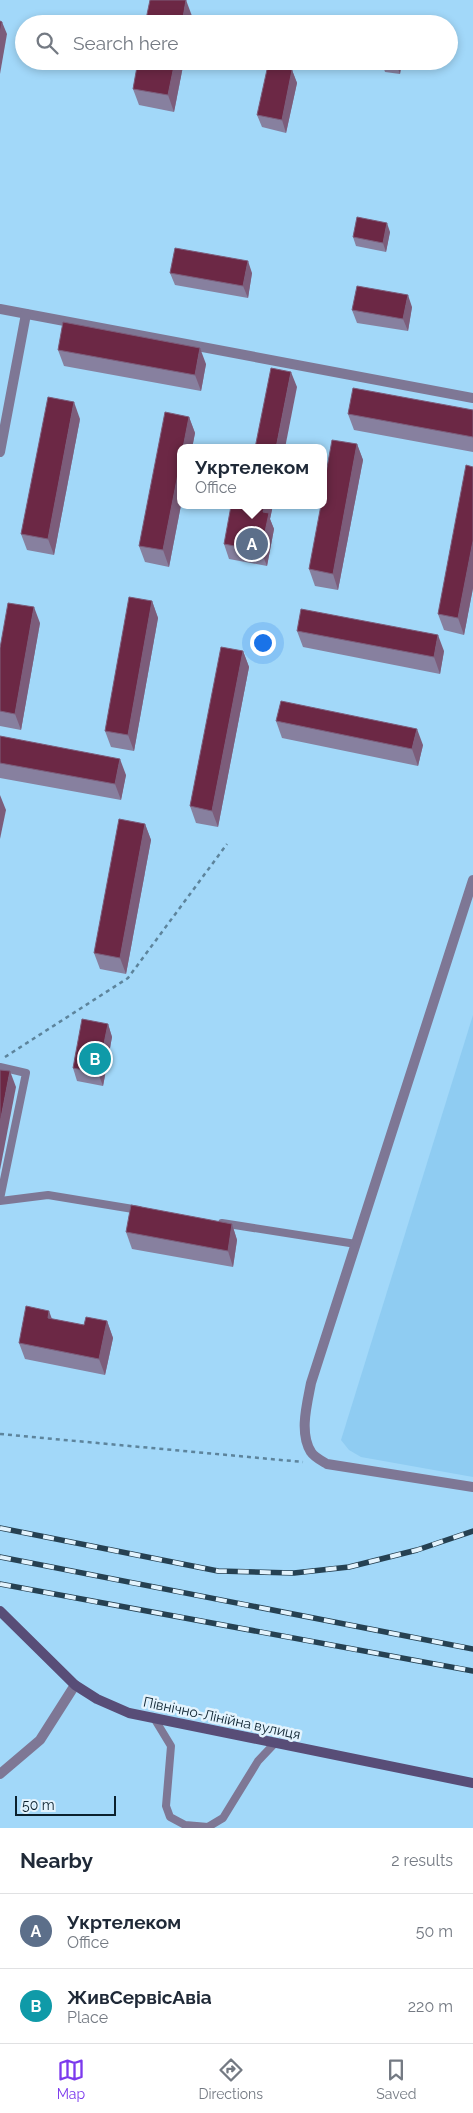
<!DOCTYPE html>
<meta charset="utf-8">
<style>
:root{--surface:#fff;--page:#f6f6f7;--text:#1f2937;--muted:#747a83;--line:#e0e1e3;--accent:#7c3aed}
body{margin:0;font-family:Raleway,sans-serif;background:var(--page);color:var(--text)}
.scale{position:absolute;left:15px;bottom:12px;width:101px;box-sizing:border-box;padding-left:5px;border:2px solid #0b212e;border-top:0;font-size:14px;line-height:18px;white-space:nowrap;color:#0b212e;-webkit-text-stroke:4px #e3f3fd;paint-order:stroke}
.you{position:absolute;left:262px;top:642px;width:18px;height:18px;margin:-12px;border:4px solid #fff;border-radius:50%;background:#1a73e8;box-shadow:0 0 0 8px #1a73e833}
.badge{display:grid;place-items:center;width:32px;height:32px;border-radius:50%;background:var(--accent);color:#fff;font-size:16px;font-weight:700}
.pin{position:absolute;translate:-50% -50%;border:2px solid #fff;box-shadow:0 1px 5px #0006}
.popup{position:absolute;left:177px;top:444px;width:150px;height:65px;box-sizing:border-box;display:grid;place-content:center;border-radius:10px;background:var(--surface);filter:drop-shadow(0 1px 4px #0005);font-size:16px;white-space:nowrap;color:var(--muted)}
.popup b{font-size:19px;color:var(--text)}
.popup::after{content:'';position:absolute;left:50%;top:100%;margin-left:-10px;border:10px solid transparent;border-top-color:var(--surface)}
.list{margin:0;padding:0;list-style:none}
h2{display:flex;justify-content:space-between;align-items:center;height:65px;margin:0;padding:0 20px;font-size:21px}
h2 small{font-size:16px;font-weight:400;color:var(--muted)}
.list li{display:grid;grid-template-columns:32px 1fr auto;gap:15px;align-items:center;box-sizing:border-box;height:75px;padding:0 20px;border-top:1px solid var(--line)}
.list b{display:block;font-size:19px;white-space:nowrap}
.list p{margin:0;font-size:16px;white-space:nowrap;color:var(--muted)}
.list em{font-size:16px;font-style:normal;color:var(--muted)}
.icon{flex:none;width:28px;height:28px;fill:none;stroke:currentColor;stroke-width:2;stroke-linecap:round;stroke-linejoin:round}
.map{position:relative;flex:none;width:473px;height:1828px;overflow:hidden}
.search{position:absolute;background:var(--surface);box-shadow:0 2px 8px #0003;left:15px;right:15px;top:15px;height:55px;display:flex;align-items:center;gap:12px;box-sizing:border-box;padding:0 18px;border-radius:28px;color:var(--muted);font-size:19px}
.sheet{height:215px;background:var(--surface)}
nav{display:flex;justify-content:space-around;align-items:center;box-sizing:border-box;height:70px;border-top:1px solid var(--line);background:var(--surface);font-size:14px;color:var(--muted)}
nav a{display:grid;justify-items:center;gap:2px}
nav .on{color:var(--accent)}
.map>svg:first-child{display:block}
.built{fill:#8fccf2}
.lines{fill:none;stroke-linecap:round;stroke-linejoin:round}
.path{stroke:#5d849c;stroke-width:2.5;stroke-dasharray:4 4;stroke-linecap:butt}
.lane{stroke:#7e7795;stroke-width:8}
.street{stroke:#7e7795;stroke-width:10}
.secondary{stroke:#584d77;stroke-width:10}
.rail-casing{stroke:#264152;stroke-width:5.5}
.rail{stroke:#e3f3fd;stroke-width:4;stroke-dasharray:11;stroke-linecap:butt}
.wall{fill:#87809f}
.shaded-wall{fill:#7c5d7b}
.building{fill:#6c2845;stroke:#7c5d7b}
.labels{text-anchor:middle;stroke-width:5;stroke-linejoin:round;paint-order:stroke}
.street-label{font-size:14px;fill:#0b212e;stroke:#e3f3fd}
</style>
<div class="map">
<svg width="473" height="1828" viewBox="0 0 473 1828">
<rect width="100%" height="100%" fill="#a2d8f9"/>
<!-- built -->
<path class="built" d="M 473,1015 L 473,1477 L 361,1457 L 349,1450 L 341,1440 Z"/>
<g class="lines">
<!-- path -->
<g class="path">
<path d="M 5,1057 L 128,978 L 227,844"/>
<path d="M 0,1434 L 303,1462"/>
</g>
<!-- lane -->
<g class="lane">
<path d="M 0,1067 L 26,1073 L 0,1199"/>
<path d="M 0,1201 L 48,1195 L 139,1210"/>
<path d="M 222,1223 L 356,1244"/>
<path d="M 154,1718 L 171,1746 L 166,1806 L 170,1817 L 185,1825 L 208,1827 L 223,1818 L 258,1761 L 275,1743"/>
</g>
<!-- street -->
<g class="street">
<path d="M 0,309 L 473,398"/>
<path d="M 0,452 L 26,314"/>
<path d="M 473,880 L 311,1383 C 307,1404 299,1433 311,1452 C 314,1457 322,1461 327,1464 L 473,1487"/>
<path d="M 0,1774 L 40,1740 L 75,1685"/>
</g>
<!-- secondary -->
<path class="secondary" d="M 0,1611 L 75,1685 L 97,1699 L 129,1713 L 473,1783"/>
<defs>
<g id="rail">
<path d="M 0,1528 L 218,1571 L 294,1573 L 349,1567 L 417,1550 L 473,1531"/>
<path d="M 0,1557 L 473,1649"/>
<path d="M 0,1584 L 473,1671"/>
</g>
</defs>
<!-- rail casing -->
<use href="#rail" class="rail-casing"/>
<!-- rail -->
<use href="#rail" class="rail"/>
</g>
<!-- wall -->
<g class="wall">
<path d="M 138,61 L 184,61 L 174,112 L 139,105 L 133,89 Z"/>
<path d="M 383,61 L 402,61 L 400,74 L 385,72 L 382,63 Z"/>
<path d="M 292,70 L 297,83 L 286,133 L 262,127 L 257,115 Z"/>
<path d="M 390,232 L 386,252 L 356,246 L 353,237 Z"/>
<path d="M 170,273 L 252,273 L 248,298 L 175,285 Z"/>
<path d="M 412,307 L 408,331 L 357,323 L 352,310 Z"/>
<path d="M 58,350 L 206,364 L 201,391 L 64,366 Z"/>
<path d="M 473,410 L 473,452 L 354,430 L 348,414 Z"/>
<path d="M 189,417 L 195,433 L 169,567 L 145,562 L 139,546 Z"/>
<path d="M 80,419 L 54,555 L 27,550 L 21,534 Z"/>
<path d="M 357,444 L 363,460 L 338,590 L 315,586 L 309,569 Z"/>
<path d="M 473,467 L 473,588 L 464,635 L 444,630 L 438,614 Z"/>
<path d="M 244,505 L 273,505 L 270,519 L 274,529 L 267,566 L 229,559 L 224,544 L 243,508 Z"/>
<path d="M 152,601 L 158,618 L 134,751 L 111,747 L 105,731 Z"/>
<path d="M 40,623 L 21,730 L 0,726 L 0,648 Z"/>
<path d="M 297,631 L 444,651 L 440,674 L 303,647 Z"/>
<path d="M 243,651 L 249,667 L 218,827 L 196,823 L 190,806 Z"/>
<path d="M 276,721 L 423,745 L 418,766 L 282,738 Z"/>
<path d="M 0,736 L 126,775 L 121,800 L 0,778 Z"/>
<path d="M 145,824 L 151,840 L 126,974 L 100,969 L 94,953 Z"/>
<path d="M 108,1024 L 112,1037 L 103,1086 L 77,1081 L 73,1068 Z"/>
<path d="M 232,1224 L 237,1240 L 233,1267 L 132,1249 L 126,1232 Z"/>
<path d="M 52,1319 L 84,1325 L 107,1321 L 113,1338 L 105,1375 L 25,1359 L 19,1343 Z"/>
</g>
<!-- shaded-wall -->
<g class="shaded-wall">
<path d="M 186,0 L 192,16 L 191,24 L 182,24 Z"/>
<path d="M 2,22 L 7,34 L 0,74 L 0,34 Z"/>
<path d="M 175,61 L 184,61 L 174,112 L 168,95 Z"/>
<path d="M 397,61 L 402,61 L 400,74 L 397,66 Z"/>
<path d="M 292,70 L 297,83 L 286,133 L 282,120 Z"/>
<path d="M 387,223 L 390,232 L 386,252 L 383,243 Z"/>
<path d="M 248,261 L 252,273 L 248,298 L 243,286 Z"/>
<path d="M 408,295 L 412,307 L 408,331 L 403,319 Z"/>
<path d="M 200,348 L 206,364 L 201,391 L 195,375 Z"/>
<path d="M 291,372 L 297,387 L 285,448 L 276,448 Z"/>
<path d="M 74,402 L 80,419 L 54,555 L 48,539 Z"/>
<path d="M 189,417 L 195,433 L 192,448 L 183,448 Z"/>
<path d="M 357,444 L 363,460 L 338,590 L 333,574 Z"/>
<path d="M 181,459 L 181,505 L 169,567 L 163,550 Z"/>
<path d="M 265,505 L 273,505 L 270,519 L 274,529 L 267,566 L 261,551 L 263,512 Z"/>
<path d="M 473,541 L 473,588 L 464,635 L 458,618 Z"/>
<path d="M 152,601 L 158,618 L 134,751 L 128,735 Z"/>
<path d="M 34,607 L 40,623 L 21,730 L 15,714 Z"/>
<path d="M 438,635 L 444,651 L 440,674 L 434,657 Z"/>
<path d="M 243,651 L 249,667 L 218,827 L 212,811 Z"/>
<path d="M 417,729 L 423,745 L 418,766 L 412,749 Z"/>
<path d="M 120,759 L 126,775 L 121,800 L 115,784 Z"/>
<path d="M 0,795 L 6,810 L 0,839 Z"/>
<path d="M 145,824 L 151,840 L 126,974 L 120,958 Z"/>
<path d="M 108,1024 L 112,1037 L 103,1086 L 98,1073 Z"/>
<path d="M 10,1071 L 16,1087 L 0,1170 L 0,1123 Z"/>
<path d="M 232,1224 L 237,1240 L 233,1267 L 228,1251 Z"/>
<path d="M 49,1311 L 55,1327 L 48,1318 Z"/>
<path d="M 107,1321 L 113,1338 L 105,1375 L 99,1359 Z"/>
</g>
<!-- building -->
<g class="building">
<path d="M 150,0 L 186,0 L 182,24 L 145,24 Z"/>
<path d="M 0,21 L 2,22 L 0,34 Z"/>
<path d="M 138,61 L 175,61 L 168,95 L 133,89 Z"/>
<path d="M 383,61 L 397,61 L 397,66 L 382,63 Z"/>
<path d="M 268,65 L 292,70 L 282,120 L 257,115 Z"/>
<path d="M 357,217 L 387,223 L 383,243 L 353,237 Z"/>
<path d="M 175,248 L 248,261 L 243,286 L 170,273 Z"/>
<path d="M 357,286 L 408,295 L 403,319 L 352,310 Z"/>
<path d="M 63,322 L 200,348 L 195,375 L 58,350 Z"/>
<path d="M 271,368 L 291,372 L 276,448 L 255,448 Z"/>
<path d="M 353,388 L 473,410 L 473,437 L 348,414 Z"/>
<path d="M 48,397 L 74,402 L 48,539 L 21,534 Z"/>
<path d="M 165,412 L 189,417 L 183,448 L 181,448 L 181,459 L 163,550 L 139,546 Z"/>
<path d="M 332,440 L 357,444 L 333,574 L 309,569 L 321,505 L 323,505 L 323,490 Z"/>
<path d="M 466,465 L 473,467 L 473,541 L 458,618 L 438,614 Z"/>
<path d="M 244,505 L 265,505 L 263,512 L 269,513 L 261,551 L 224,544 L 231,506 L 243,508 Z"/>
<path d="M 129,597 L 152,601 L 128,735 L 105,731 Z"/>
<path d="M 8,603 L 34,607 L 15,714 L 0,711 L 0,648 Z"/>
<path d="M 301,609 L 438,635 L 434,657 L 297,631 Z"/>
<path d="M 221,647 L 243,651 L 212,811 L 190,806 Z"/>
<path d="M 281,701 L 417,729 L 412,749 L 276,721 Z"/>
<path d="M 0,736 L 120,759 L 115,784 L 0,763 Z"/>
<path d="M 119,819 L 145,824 L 120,958 L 94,953 Z"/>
<path d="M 82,1019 L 108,1024 L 98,1073 L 73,1068 Z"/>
<path d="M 0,1070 L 10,1071 L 0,1123 Z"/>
<path d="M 131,1205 L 232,1224 L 228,1251 L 126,1232 Z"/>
<path d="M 26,1306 L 49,1311 L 48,1318 L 84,1325 L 86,1317 L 107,1321 L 99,1359 L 19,1343 Z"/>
</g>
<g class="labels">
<!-- street labels -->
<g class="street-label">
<text transform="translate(222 1718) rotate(12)" y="5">Північно-Лінійна вулиця</text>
</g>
</g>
</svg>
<div class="scale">50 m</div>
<div class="you"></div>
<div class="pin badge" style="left:252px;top:544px;background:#5c6f8a">A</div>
<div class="popup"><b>Укртелеком</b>Office</div>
<div class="pin badge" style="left:95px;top:1059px;background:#0f9aa8">B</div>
<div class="search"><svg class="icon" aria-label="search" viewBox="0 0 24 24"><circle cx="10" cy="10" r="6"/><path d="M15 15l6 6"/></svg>Search here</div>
</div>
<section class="sheet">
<h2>Nearby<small>2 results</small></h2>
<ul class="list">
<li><span class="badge" style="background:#5c6f8a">A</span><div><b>Укртелеком</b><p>Office</p></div><em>50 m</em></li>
<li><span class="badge" style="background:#0f9aa8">B</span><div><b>ЖивСервісАвіа</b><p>Place</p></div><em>220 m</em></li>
</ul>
</section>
<nav>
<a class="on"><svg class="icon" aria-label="map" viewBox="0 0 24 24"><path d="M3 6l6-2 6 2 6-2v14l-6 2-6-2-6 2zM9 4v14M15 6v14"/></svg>Map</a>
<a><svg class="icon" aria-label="directions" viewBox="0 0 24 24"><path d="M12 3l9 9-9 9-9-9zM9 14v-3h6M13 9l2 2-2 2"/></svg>Directions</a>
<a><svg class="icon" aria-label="saved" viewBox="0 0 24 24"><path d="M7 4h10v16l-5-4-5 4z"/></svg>Saved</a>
</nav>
